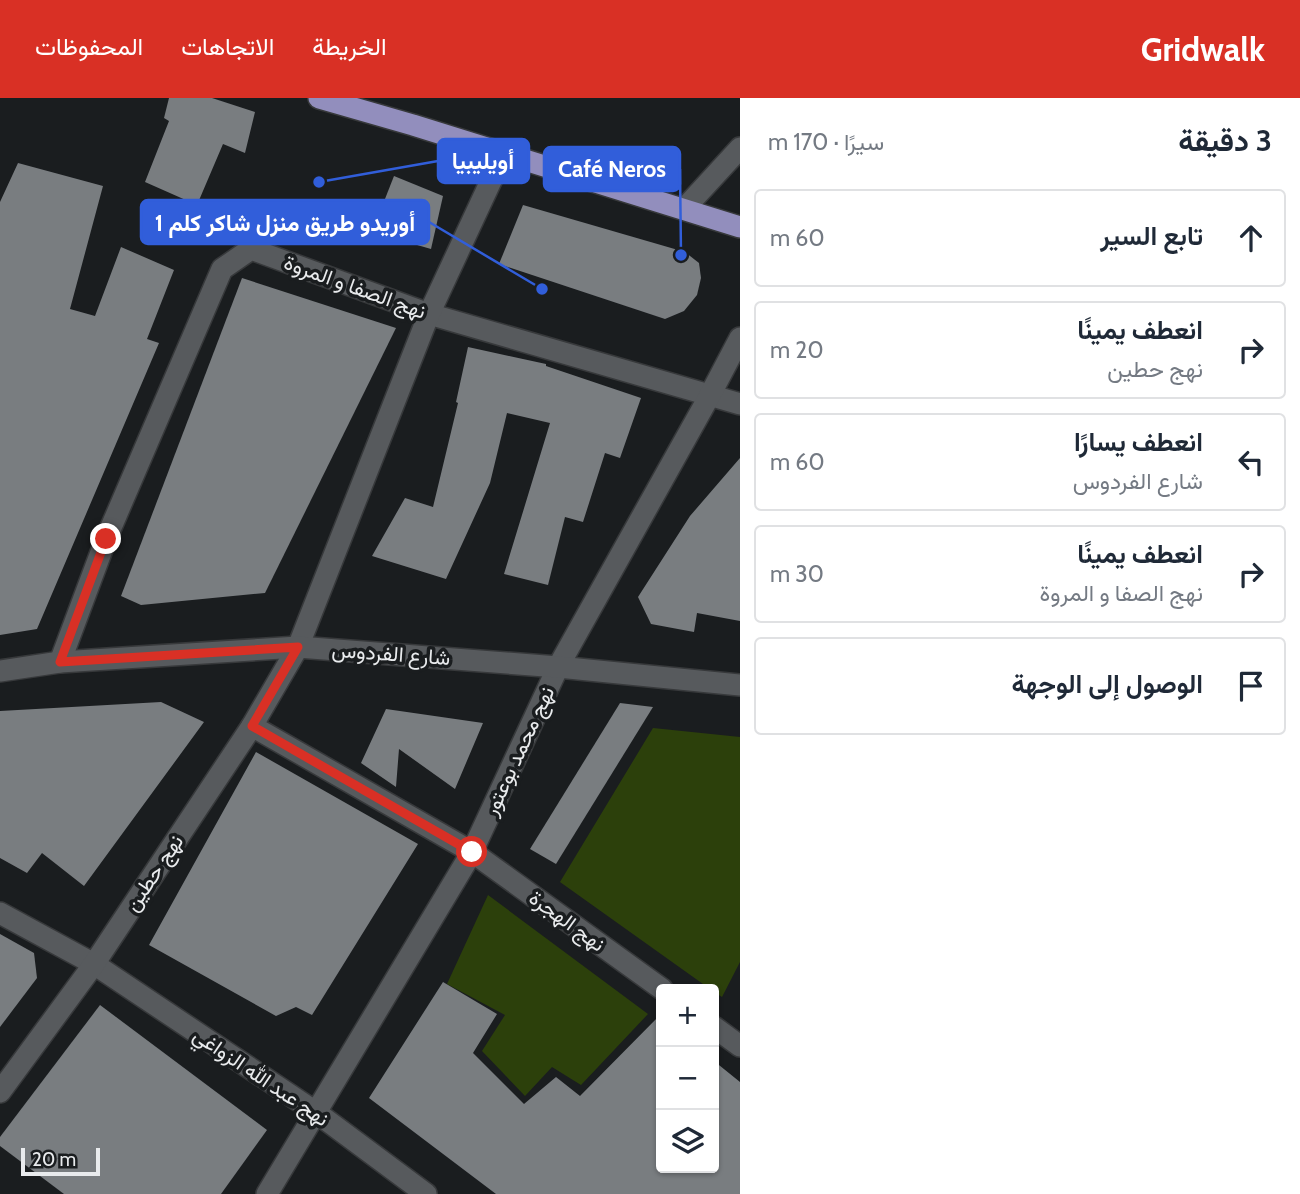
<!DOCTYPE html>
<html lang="ar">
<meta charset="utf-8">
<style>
:root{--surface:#fff;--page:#f2f2f3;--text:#1f2937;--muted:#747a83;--line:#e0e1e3;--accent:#d93025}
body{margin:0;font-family:Cabin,Vazirmatn,sans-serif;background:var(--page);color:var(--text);direction:rtl}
.controls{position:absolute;right:21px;bottom:21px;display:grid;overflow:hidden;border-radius:7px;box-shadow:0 2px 5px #0004}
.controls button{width:63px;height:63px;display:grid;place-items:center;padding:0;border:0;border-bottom:2px solid var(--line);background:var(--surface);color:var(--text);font:35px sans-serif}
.scale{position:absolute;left:21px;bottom:18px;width:79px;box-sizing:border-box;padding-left:7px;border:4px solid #e9ebed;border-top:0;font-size:19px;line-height:24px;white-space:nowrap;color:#e9ebed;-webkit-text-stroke:5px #1a1d1f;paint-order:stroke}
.stop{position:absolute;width:21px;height:21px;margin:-16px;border:5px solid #d93025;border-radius:50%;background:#fff}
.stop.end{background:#d93025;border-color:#fff;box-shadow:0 2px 7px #0008}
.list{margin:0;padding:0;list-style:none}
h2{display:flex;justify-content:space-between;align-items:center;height:91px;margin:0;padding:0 28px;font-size:30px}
h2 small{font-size:23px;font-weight:400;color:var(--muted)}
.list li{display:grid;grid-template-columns:46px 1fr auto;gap:21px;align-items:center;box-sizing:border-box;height:98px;margin:0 14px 14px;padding:0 14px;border:2px solid var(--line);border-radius:7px}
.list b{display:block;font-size:26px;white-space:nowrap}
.list p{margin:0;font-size:23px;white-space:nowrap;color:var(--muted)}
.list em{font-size:23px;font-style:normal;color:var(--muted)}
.icon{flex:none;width:38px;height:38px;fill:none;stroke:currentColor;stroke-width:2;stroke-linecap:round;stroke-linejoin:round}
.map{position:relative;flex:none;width:740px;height:1096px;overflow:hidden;direction:ltr}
header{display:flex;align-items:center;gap:42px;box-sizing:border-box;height:98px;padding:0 35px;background:var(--accent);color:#fff}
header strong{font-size:33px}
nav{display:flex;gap:38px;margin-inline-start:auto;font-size:24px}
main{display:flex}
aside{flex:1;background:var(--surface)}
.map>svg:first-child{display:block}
.green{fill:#2c400b}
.building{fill:#797d80}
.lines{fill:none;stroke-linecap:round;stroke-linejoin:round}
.street-casing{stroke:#37393b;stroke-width:24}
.secondary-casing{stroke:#37393b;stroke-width:24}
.primary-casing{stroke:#37393b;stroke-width:24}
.street{stroke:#575a5d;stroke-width:21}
.secondary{stroke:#575a5d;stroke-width:21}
.primary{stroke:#928ebd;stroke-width:21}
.route{stroke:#d93025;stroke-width:9}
.labels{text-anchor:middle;stroke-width:7;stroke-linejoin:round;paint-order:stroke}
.street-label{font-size:21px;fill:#e9ebed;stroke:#1a1d1f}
.leader{fill:none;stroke:#315eda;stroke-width:2.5}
.callout-dot{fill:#315eda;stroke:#1a1d1f;stroke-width:2.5}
.callout{fill:#315eda;stroke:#315eda;stroke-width:2.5}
.callout-label{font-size:23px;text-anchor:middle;font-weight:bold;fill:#fff}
</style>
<header>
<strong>Gridwalk</strong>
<nav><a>الخريطة</a><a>الاتجاهات</a><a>المحفوظات</a></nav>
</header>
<main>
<aside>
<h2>3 دقيقة<small>سيرًا · 170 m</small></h2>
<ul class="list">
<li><svg class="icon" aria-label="ahead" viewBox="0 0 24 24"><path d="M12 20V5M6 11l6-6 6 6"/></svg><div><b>تابع السير</b></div><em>60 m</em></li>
<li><svg class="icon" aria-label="right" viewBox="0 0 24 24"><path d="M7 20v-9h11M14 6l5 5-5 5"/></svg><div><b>انعطف يمينًا</b><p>نهج حطين</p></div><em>20 m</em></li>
<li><svg class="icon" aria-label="left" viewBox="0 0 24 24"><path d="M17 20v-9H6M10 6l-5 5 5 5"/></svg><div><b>انعطف يسارًا</b><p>شارع الفردوس</p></div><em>60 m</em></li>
<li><svg class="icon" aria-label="right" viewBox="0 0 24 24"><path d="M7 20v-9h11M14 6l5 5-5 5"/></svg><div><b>انعطف يمينًا</b><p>نهج الصفا و المروة</p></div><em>30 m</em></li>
<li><svg class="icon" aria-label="arrive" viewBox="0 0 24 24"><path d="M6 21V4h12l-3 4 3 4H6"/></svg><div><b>الوصول إلى الوجهة</b></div></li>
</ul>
</aside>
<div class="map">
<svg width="740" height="1096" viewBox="0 0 740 1096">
<rect width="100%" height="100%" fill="#1a1d1f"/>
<!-- green -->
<g class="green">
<path d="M 653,630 L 740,639 L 740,864 L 722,899 L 714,894 L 714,891 L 710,891 L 560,784 Z"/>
<path d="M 488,797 L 648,916 L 581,987 L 552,969 L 525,998 L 482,953 L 505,917 L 447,886 Z"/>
</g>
<!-- building -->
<g class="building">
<path d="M 169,0 L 212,0 L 255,14 L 245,55 L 223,46 L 197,107 L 145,84 L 169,23 L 164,20 Z"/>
<path d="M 18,65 L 103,88 L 70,211 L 95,218 L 121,149 L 174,172 L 147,241 L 159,245 L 37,531 L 0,537 L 0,104 Z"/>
<path d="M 394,78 L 443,98 L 431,151 L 372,134 Z"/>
<path d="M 523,107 L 685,154 L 699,165 L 701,180 L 697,197 L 684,213 L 665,221 L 499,166 Z"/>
<path d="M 242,180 L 396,230 L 265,495 L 141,507 L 121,498 Z"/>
<path d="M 468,249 L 546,266 L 546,268 L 641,300 L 620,360 L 605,355 L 583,424 L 565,419 L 548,487 L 504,476 L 550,325 L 507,315 L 490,385 L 446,481 L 372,458 L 405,400 L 433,409 L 458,305 L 456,304 Z"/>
<path d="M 740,360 L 740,523 L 697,515 L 694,534 L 651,526 L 638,499 L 690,418 Z"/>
<path d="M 161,604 L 204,624 L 84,788 L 42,755 L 27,775 L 0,760 L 0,613 Z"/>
<path d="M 620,605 L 653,609 L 556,766 L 530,751 Z"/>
<path d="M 386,611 L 483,625 L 455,691 L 399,651 L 396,689 L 361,665 Z"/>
<path d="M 256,654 L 418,746 L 312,917 L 296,909 L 276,918 L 149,847 Z"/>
<path d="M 0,836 L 34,855 L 37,880 L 0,929 Z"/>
<path d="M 443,884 L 497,916 L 473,955 L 524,1006 L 556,979 L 580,998 L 661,916 L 661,1070 L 714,1070 L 714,963 L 740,984 L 740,1096 L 496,1096 L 369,1000 Z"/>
<path d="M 100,907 L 267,1032 L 221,1096 L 64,1096 L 0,1048 L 0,1039 Z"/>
</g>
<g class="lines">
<defs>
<g id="street">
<path d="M 684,111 L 740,50"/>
<path d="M 60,564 L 106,441 L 222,171 L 251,151 L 429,216 L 740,306"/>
<path d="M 252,628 L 472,754 L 662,891"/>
<path d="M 0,815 L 94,866 L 317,1015 L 426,1096"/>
<path d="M 714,929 L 740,948"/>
<path d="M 0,994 L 94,866 L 252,628 L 298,549 L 429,216 L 504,55"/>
<path d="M 267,1096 L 472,754 L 558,569 L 710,297 L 740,240"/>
</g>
<path id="secondary" d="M 0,573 L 60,564 L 298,549 L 558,569 L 740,587"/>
<path id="primary" d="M 319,0 L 413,27 L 740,129"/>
</defs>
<!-- street casing -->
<use href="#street" class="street-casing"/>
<!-- secondary casing -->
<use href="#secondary" class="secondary-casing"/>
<!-- primary casing -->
<use href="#primary" class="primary-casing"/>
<!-- street -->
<use href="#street" class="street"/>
<!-- secondary -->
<use href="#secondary" class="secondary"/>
<!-- primary -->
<use href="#primary" class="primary"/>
</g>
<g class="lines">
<!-- route -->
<path class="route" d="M 106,441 L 60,564 L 298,549 L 252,628 L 472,754"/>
</g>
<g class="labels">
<!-- street labels -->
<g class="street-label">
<text transform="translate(355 189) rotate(20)" y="7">نهج الصفا و المروة</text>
<text transform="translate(391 556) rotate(4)" y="7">شارع الفردوس</text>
<text transform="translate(519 653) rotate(-65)" y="7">نهج محمد بوعتور</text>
<text transform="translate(154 775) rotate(-56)" y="7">نهج حطين</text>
<text transform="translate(567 823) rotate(36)" y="7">نهج الهجرة</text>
<text transform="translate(261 979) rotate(34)" y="7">نهج عبد الله الزواغي</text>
</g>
</g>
<!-- callouts -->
<path class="leader" d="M319 84L438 63M681 157L680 71M542 191L429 124"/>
<g class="callout-dot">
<circle cx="319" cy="84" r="7"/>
<circle cx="681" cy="157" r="7"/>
<circle cx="542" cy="191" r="7"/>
</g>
<g class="callout">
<rect x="438" y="41" width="91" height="44" rx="7"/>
<rect x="544" y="49" width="136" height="44" rx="7"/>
<rect x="141" y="102" width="288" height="44" rx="7"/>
</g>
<g class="callout-label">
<text x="483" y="71">أويليبيا</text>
<text x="612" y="79">Café Neros</text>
<text x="285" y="133">أوريدو طريق منزل شاكر كلم 1</text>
</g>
</svg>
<div class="controls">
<button>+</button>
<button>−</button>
<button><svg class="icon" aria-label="layers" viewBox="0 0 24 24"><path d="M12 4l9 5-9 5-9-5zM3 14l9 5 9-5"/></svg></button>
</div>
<div class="scale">20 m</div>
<div class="stop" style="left:472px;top:754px"></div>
<div class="stop end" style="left:106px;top:441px"></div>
</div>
</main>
